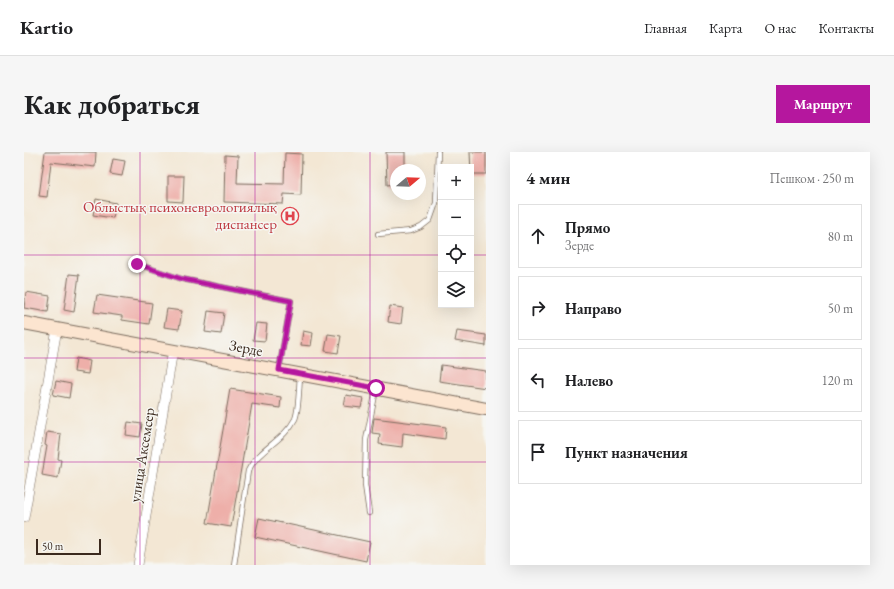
<!DOCTYPE html>
<html lang="ru">
<meta charset="utf-8">
<style>
:root{--surface:#fff;--page:#f6f6f6;--text:#202124;--muted:#757577;--line:#e0e0e0;--accent:#b5179e}
body{margin:0;font-family:"EB Garamond",serif;background:var(--page);color:var(--text)}
.controls{position:absolute;right:12px;top:12px;display:grid;overflow:hidden;border-radius:0px;box-shadow:0 4px 16px #0002}
.controls button{width:36px;height:36px;display:grid;place-items:center;padding:0;border:0;border-bottom:1px solid var(--line);background:var(--surface);color:var(--text);font:20px sans-serif}
.compass{position:absolute;left:366px;top:12px;width:36px;height:36px;border-radius:50%;background:var(--surface);box-shadow:0 4px 16px #0002;rotate:71deg}
.scale{position:absolute;left:12px;bottom:10px;width:65px;box-sizing:border-box;padding-left:4px;border:2px solid #3b2a1e;border-top:0;font-size:11px;line-height:14px;white-space:nowrap;color:#3b2a1e;-webkit-text-stroke:3px #f6f6f2;paint-order:stroke}
.stop{position:absolute;width:12px;height:12px;margin:-9px;border:3px solid #b5179e;border-radius:50%;background:#fff}
.stop.end{background:#b5179e;border-color:#fff;box-shadow:0 1px 4px #0008}
.list{margin:0;padding:0;list-style:none}
h2{display:flex;justify-content:space-between;align-items:center;height:52px;margin:0;padding:0 16px;font-size:17px}
h2 small{font-size:13px;font-weight:400;color:var(--muted)}
.list li{display:grid;grid-template-columns:26px 1fr auto;gap:12px;align-items:center;box-sizing:border-box;height:64px;margin:0 8px 8px;padding:0 8px;border:1px solid var(--line);border-radius:0px}
.list b{display:block;font-size:15px;white-space:nowrap}
.list p{margin:0;font-size:13px;white-space:nowrap;color:var(--muted)}
.list em{font-size:13px;font-style:normal;color:var(--muted)}
.icon{flex:none;width:22px;height:22px;fill:none;stroke:currentColor;stroke-width:2;stroke-linecap:round;stroke-linejoin:round}
.map{position:relative;flex:none;width:462px;height:413px;overflow:hidden;border-radius:0px}
header{display:flex;align-items:center;gap:24px;box-sizing:border-box;height:56px;padding:0 20px;background:var(--surface);border-bottom:1px solid var(--line)}
header strong{font-size:19px}
nav{display:flex;gap:22px;margin-inline-start:auto;font-size:14px}
.intro{display:flex;align-items:center;justify-content:space-between;box-sizing:border-box;height:96px;padding:0 24px}
h1{margin:0;font-size:28px}
.button{padding:10px 18px;border-radius:0px;background:var(--accent);color:#fff;font-size:14px;font-weight:700}
main{display:flex;gap:24px;padding:0 24px}
aside{flex:1;background:var(--surface);border-radius:0px;box-shadow:0 4px 16px #0002}
.map>svg:first-child{display:block}
.building{fill:#eeafa9}
.lines{fill:none;stroke-linecap:round;stroke-linejoin:round}
.lane-casing{stroke:#7b6c5e;stroke-width:6}
.street-casing{stroke:#7b6c5e;stroke-width:10}
.secondary-casing{stroke:#7b6c5e;stroke-width:14}
.lane{stroke:#fff;stroke-width:4.5}
.street{stroke:#fff;stroke-width:9}
.secondary{stroke:#fce5d0;stroke-width:12}
.route{stroke:#b5179e;stroke-width:5}
.grid{fill:none;stroke:#b5179e;stroke-width:1;stroke-opacity:0.55}
.labels{text-anchor:middle;stroke-width:3;stroke-linejoin:round;paint-order:stroke}
.health-label{font-size:15px;fill:#be3a42;stroke:#f6f6f2;text-anchor:end}
.street-label{font-size:15px;fill:#3b2a1e;stroke:#f6f6f2}
</style>
<header>
<strong>Kartio</strong>
<nav><a>Главная</a><a>Карта</a><a>О нас</a><a>Контакты</a></nav>
</header>
<div class="intro"><h1>Как добраться</h1><a class="button">Маршрут</a></div>
<main>
<div class="map">
<svg width="462" height="413" viewBox="0 0 462 413">
<rect width="100%" height="100%" fill="#f6f6f2"/>
<filter id="ink" filterUnits="userSpaceOnUse"><feTurbulence type="fractalNoise" baseFrequency=".025" numOctaves="2"/><feDisplacementMap in="SourceGraphic" scale="8" xChannelSelector="R" yChannelSelector="G"/><feConvolveMatrix kernelMatrix="1 2 1 2 8 2 1 2 1" color-interpolation-filters="sRGB"/></filter>
<filter id="wash" filterUnits="userSpaceOnUse"><feTurbulence type="fractalNoise" baseFrequency=".012" numOctaves="4" result="noise"/><feDisplacementMap in="SourceGraphic" scale="16" xChannelSelector="R" yChannelSelector="G"/><feGaussianBlur stdDeviation="0.9" result="paint"/><feColorMatrix in="noise" values="0 0 0 0 0 0 0 0 0 0 0 0 0 0 0 0 0 1.4 0 .05"/><feComposite in="paint" operator="in"/></filter>
<g filter="url(#wash)">
<rect width="100%" height="100%" fill="#f3e7d4"/>
<g id="blocks">
<!-- building -->
<g class="building">
<path d="M 21,0 L 72,0 L 71,15 L 27,10 L 23,45 L 15,44 Z"/>
<path d="M 362,0 L 381,0 L 381,18 L 372,18 L 372,32 L 363,33 Z"/>
<path d="M 446,0 L 462,0 L 462,22 L 447,22 Z"/>
<path d="M 261,1 L 278,2 L 277,43 L 260,42 L 259,52 L 200,50 L 201,3 L 214,4 L 213,31 L 260,32 Z"/>
<path d="M 89,7 L 101,9 L 98,24 L 86,22 Z"/>
<path d="M 144,24 L 160,24 L 159,50 L 144,49 Z"/>
<path d="M 72,47 L 92,51 L 89,66 L 69,63 Z"/>
<path d="M 45,122 L 55,123 L 50,160 L 40,158 Z"/>
<path d="M 2,140 L 26,144 L 24,160 L 0,156 Z"/>
<path d="M 73,143 L 128,151 L 125,172 L 98,168 L 98,164 L 70,160 Z"/>
<path d="M 366,154 L 379,156 L 377,172 L 364,170 Z"/>
<path d="M 143,157 L 158,159 L 155,177 L 140,175 Z"/>
<path d="M 184,159 L 200,161 L 197,182 L 181,180 Z"/>
<path d="M 232,171 L 243,172 L 241,189 L 229,188 Z"/>
<path d="M 279,179 L 289,181 L 287,194 L 277,193 Z"/>
<path d="M 433,179 L 462,183 L 462,194 L 431,189 Z"/>
<path d="M 304,182 L 317,184 L 314,201 L 301,199 Z"/>
<path d="M 52,206 L 66,209 L 64,222 L 50,220 Z"/>
<path d="M 417,213 L 462,219 L 462,236 L 415,229 Z"/>
<path d="M 32,229 L 47,232 L 45,246 L 29,243 Z"/>
<path d="M 206,237 L 257,245 L 256,256 L 228,252 L 207,375 L 183,371 Z"/>
<path d="M 322,243 L 339,246 L 337,256 L 320,254 Z"/>
<path d="M 350,266 L 422,275 L 421,287 L 379,281 L 378,295 L 355,292 L 356,282 L 348,281 Z"/>
<path d="M 104,270 L 118,272 L 116,285 L 102,283 Z"/>
<path d="M 23,280 L 37,282 L 34,307 L 37,308 L 34,326 L 18,323 L 23,294 L 21,293 Z"/>
<path d="M 235,366 L 346,390 L 342,409 L 231,385 Z"/>
</g>
</g>
</g>
<g filter="url(#ink)">
<use href="#blocks" fill-opacity="0" stroke="#7b6c5e" stroke-width="1"/>
<g class="lines">
<defs>
<g id="lane">
<path d="M 354,82 L 387,79 L 397,75 L 406,68 L 412,51 L 414,0"/>
<path d="M 113,112 L 158,127 L 267,149 L 255,218"/>
<path d="M 345,361 L 341,333 L 342,288 L 352,238"/>
<path d="M 210,413 L 224,319 C 234,297 260,289 271,267 C 275,258 275,234 276,224"/>
</g>
<g id="street">
<path d="M 0,366 L 33,177"/>
<path d="M 114,413 L 149,198"/>
</g>
<path id="secondary" d="M 0,171 L 462,257"/>
</defs>
<!-- lane casing -->
<use href="#lane" class="lane-casing"/>
<!-- street casing -->
<use href="#street" class="street-casing"/>
<!-- secondary casing -->
<use href="#secondary" class="secondary-casing"/>
<!-- lane -->
<use href="#lane" class="lane"/>
<!-- street -->
<use href="#street" class="street"/>
<!-- secondary -->
<use href="#secondary" class="secondary"/>
</g>
</g>
<g class="lines" filter="url(#ink)">
<!-- route -->
<path class="route" d="M 113,112 L 158,127 L 267,149 L 255,218 L 352,236"/>
</g>
<!-- grid -->
<path class="grid" d="M 116,0 L 116,413M 231,0 L 231,413M 346,0 L 346,413M 0,103 L 417,103M 447,103 L 462,103M 0,206 L 462,206M 0,310 L 462,310"/>
<!-- icons -->
<defs>
<symbol id="hospital-ring" viewBox="-11 -11 22 22"><circle r="9.5" fill="#f6f6f2" stroke="#e0444e" stroke-width="1.5"/><path d="M-5-5h3v3.5h4V-5h3V5h-3V1.5h-4V5h-3Z" fill="#e0444e"/></symbol>
</defs>
<g fill-rule="evenodd">
<use href="#hospital-ring" x="256" y="54" width="20" height="20"/>
</g>
<g class="labels">
<!-- health labels -->
<g class="health-label">
<text x="253" y="60">Облыстық психоневрологиялық<tspan x="253" dy="17">диспансер</tspan></text>
</g>
<!-- street labels -->
<g class="street-label">
<text transform="translate(222 196) rotate(11)" y="5">Зерде</text>
<text transform="translate(118 303) rotate(-81)" y="5">улица Аксемсер</text>
</g>
</g>
</svg>
<div class="controls">
<button>+</button>
<button>−</button>
<button><svg class="icon" aria-label="locate" viewBox="0 0 24 24"><circle cx="12" cy="12" r="6"/><path d="M12 2v4M12 18v4M2 12h4M18 12h4"/></svg></button>
<button><svg class="icon" aria-label="layers" viewBox="0 0 24 24"><path d="M12 4l9 5-9 5-9-5zM3 14l9 5 9-5"/></svg></button>
</div>
<svg class="compass" viewBox="-18 -18 36 36"><path d="M0-13l5 13h-10z" fill="#e53935"/><path d="M0 13l5-13h-10z" fill="#757577"/></svg>
<div class="scale">50 m</div>
<div class="stop" style="left:352px;top:236px"></div>
<div class="stop end" style="left:113px;top:112px"></div>
</div>
<aside>
<h2>4 мин<small>Пешком · 250 m</small></h2>
<ul class="list">
<li><svg class="icon" aria-label="ahead" viewBox="0 0 24 24"><path d="M12 20V5M6 11l6-6 6 6"/></svg><div><b>Прямо</b><p>Зерде</p></div><em>80 m</em></li>
<li><svg class="icon" aria-label="right" viewBox="0 0 24 24"><path d="M7 20v-9h11M14 6l5 5-5 5"/></svg><div><b>Направо</b></div><em>50 m</em></li>
<li><svg class="icon" aria-label="left" viewBox="0 0 24 24"><path d="M17 20v-9H6M10 6l-5 5 5 5"/></svg><div><b>Налево</b></div><em>120 m</em></li>
<li><svg class="icon" aria-label="arrive" viewBox="0 0 24 24"><path d="M6 21V4h12l-3 4 3 4H6"/></svg><div><b>Пункт назначения</b></div></li>
</ul>
</aside>
</main>
